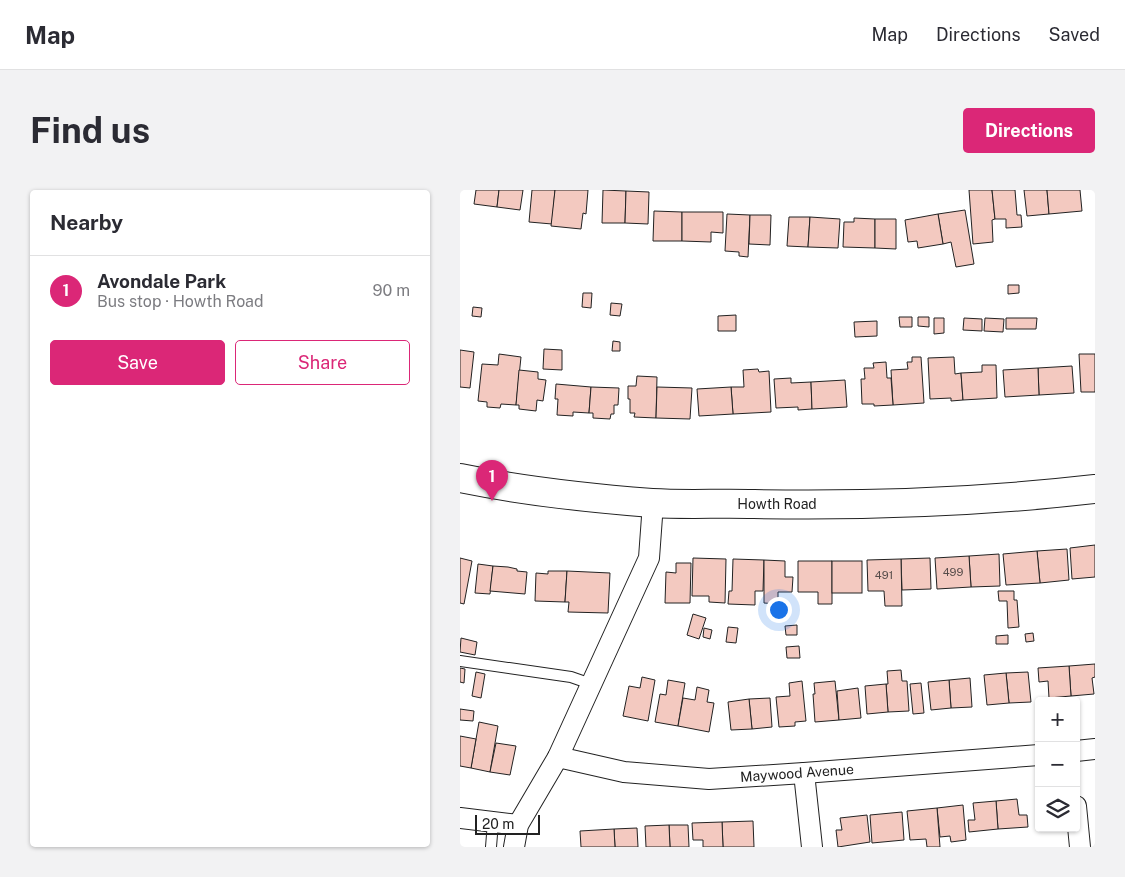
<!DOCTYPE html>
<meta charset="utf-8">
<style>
:root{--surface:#fff;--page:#f2f2f3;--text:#2b2b33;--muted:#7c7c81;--line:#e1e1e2;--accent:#db2777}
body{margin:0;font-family:"Public Sans",sans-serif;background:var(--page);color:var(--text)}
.controls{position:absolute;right:15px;bottom:15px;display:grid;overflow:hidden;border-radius:5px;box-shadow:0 1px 4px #0004}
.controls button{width:45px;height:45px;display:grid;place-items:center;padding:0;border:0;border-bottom:1px solid var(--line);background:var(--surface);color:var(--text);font:25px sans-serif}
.scale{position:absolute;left:15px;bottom:12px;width:65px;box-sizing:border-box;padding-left:5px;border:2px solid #222;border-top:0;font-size:14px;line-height:18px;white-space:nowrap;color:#222;-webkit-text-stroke:4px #fff;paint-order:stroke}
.you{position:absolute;left:318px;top:419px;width:18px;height:18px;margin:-12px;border:4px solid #fff;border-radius:50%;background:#1a73e8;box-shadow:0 0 0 8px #1a73e833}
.badge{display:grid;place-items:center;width:32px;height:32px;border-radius:50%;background:var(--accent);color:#fff;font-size:16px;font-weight:700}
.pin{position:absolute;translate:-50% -41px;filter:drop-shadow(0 1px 2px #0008)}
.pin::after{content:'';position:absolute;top:26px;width:18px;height:15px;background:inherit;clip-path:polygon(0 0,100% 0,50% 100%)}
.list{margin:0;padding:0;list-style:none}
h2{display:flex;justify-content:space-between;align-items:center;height:65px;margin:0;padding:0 20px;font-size:21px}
h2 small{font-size:16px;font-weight:400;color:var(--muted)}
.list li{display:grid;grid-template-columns:32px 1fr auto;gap:15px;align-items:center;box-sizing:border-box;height:70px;padding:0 20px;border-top:1px solid var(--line)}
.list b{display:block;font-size:19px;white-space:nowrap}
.list p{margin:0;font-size:16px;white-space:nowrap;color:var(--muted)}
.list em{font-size:16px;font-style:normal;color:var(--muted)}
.actions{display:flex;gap:10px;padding:15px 20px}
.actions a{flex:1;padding:11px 0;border:1px solid var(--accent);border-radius:5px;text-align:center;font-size:18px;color:var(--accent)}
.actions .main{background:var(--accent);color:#fff}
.icon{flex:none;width:28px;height:28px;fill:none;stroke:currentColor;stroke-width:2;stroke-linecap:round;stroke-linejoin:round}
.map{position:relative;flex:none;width:635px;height:657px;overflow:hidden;border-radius:5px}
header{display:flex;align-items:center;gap:30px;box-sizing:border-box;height:70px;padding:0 25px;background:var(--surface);border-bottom:1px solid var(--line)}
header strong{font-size:24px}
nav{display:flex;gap:28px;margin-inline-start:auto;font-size:18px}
.intro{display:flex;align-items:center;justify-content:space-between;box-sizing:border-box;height:120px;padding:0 30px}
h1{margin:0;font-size:35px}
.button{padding:12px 22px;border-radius:5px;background:var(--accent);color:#fff;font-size:18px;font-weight:700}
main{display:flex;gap:30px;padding:0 30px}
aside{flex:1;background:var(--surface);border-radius:5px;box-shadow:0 1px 4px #0004}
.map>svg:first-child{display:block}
.building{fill:#f3c9c0;stroke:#222}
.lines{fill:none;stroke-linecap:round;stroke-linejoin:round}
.lane-casing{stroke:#222;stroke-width:12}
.street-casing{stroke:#222;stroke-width:22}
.secondary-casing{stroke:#222;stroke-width:30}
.lane{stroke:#fff;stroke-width:10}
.street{stroke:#fff;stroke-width:20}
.secondary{stroke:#fff;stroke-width:28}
.labels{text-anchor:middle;stroke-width:4;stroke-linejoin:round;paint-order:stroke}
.number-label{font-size:11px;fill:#564c4a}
.street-label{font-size:14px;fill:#222;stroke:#fff}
</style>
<header>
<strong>Map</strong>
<nav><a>Map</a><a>Directions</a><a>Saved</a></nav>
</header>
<div class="intro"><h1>Find us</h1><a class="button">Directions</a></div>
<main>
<aside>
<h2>Nearby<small></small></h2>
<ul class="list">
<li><span class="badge">1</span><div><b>Avondale Park</b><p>Bus stop · Howth Road</p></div><em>90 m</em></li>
</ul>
<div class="actions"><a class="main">Save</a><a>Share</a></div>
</aside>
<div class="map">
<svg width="635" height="657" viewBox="0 0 635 657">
<rect width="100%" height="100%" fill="#fff"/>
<!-- building -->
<g class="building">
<path d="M 16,0 L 39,0 L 37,17 L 14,14 Z"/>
<path d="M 39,0 L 63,0 L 60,20 L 37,17 Z"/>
<path d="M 72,0 L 95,0 L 92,34 L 69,32 Z"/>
<path d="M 95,0 L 128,0 L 126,24 L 123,23 L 121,39 L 91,36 Z"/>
<path d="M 143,0 L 166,1 L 165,33 L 142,33 Z"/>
<path d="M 509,0 L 532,0 L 535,29 L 532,30 L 533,52 L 513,54 Z"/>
<path d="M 532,0 L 555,0 L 557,25 L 561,25 L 562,37 L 546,38 L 546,29 L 535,29 Z"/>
<path d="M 564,0 L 587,0 L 589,24 L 567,26 Z"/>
<path d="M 587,0 L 620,0 L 622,21 L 589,24 Z"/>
<path d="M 166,1 L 189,2 L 188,34 L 165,33 Z"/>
<path d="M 505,20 L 514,74 L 496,77 L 491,52 L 483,54 L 478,24 Z"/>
<path d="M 194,21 L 222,22 L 222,51 L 193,51 Z"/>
<path d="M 222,22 L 263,22 L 263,43 L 251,42 L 251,52 L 222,51 Z"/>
<path d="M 267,24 L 290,25 L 288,67 L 279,66 L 279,62 L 265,61 Z"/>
<path d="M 478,24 L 483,54 L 458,58 L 457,51 L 448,52 L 445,30 Z"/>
<path d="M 290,25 L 311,25 L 310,55 L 289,54 Z"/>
<path d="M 329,27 L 350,27 L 348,57 L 327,56 Z"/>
<path d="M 350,27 L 380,29 L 378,58 L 348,57 Z"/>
<path d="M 394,28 L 415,29 L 415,58 L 383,57 L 384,32 L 394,32 Z"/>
<path d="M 415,29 L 436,29 L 436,59 L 415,58 Z"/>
<path d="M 548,95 L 559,95 L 559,103 L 548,104 Z"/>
<path d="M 123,103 L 132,103 L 131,118 L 122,117 Z"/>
<path d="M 151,113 L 162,114 L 160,126 L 150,125 Z"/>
<path d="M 13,117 L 22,118 L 21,127 L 12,126 Z"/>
<path d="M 276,125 L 276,141 L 258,141 L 258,126 Z"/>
<path d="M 439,127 L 452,127 L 452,137 L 440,137 Z"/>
<path d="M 458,127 L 469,127 L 469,137 L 458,136 Z"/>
<path d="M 474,128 L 484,128 L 484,143 L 474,144 Z"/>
<path d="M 504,128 L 522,129 L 522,141 L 503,140 Z"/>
<path d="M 525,128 L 544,129 L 543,142 L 524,141 Z"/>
<path d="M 546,128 L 577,128 L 576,139 L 546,139 Z"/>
<path d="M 417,131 L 417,146 L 395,147 L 394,132 Z"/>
<path d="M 153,151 L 160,152 L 160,161 L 152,161 Z"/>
<path d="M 84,159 L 102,160 L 102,180 L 83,179 Z"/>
<path d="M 0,160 L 14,162 L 10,198 L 0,197 Z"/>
<path d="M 39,164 L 61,167 L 56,215 L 41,214 L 40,218 L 27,217 L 27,212 L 18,211 L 22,174 L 38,175 Z"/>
<path d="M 619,164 L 635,164 L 635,202 L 621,202 Z"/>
<path d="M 452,167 L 461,167 L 464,213 L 433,215 L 431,180 L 448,179 L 447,172 L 452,172 Z"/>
<path d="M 494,167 L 495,184 L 501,183 L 503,210 L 491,211 L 491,208 L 470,209 L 468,168 Z"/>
<path d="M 426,172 L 427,188 L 431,188 L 433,215 L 414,216 L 414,214 L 402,214 L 401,189 L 405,189 L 404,178 L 414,178 L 413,173 Z"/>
<path d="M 522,175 L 536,175 L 537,208 L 503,210 L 501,183 L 522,182 Z"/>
<path d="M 612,176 L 614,203 L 579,205 L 578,178 Z"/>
<path d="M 578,178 L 579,205 L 545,207 L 543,180 Z"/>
<path d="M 298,179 L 299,182 L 309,181 L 311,222 L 273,224 L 271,197 L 284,197 L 283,180 Z"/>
<path d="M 59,180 L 78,182 L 78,189 L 86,190 L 83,211 L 77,210 L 76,221 L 59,219 L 59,215 L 56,215 Z"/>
<path d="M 177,186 L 197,187 L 196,228 L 174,227 L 175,223 L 170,223 L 170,209 L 168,209 L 168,196 L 176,196 Z"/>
<path d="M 331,188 L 331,193 L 351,192 L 352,219 L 338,220 L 338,217 L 316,218 L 314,189 Z"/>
<path d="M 385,190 L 387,217 L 352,219 L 351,192 Z"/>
<path d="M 96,194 L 131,197 L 129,223 L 113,222 L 113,226 L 97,225 L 98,209 L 95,209 Z"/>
<path d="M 131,197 L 159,198 L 158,215 L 154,215 L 154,224 L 151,224 L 150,229 L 133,228 L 133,223 L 129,223 Z"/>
<path d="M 197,197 L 232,198 L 230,229 L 196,228 Z"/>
<path d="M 271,197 L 273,224 L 239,226 L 237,199 Z"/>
<path d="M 635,355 L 635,387 L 612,389 L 610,358 Z"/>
<path d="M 607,359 L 609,390 L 580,393 L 577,361 Z"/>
<path d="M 577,361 L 580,393 L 546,395 L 543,364 Z"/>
<path d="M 539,364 L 540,396 L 511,397 L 509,366 Z"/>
<path d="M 509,366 L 511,397 L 477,399 L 475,368 Z"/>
<path d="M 0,368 L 12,371 L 4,414 L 0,413 Z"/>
<path d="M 233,368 L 266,369 L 265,413 L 249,412 L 249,406 L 232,406 Z"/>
<path d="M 470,368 L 471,399 L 442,400 L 441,369 Z"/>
<path d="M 273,369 L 304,370 L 303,401 L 295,401 L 295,415 L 268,414 L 269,401 L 272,401 Z"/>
<path d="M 441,369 L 442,416 L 425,416 L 424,401 L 408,401 L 407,370 Z"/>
<path d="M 304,370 L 325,371 L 325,387 L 333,387 L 332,402 L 318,402 L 318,414 L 304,413 Z"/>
<path d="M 338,371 L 372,371 L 372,414 L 358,414 L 358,402 L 338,402 Z"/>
<rect x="372" y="371" width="30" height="32"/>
<path d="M 216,373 L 231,373 L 230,413 L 205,413 L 206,382 L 216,383 Z"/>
<path d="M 18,374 L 33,376 L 30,404 L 15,403 Z"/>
<path d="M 33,376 L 48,377 L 57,379 L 57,381 L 67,382 L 65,404 L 30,401 Z"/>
<path d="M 88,381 L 107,381 L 105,412 L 75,411 L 76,383 L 88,384 Z"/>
<path d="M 107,381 L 150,383 L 148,423 L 108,422 L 109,412 L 105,412 Z"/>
<path d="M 538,401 L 554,401 L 554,410 L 557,410 L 559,437 L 548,438 L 547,411 L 539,411 Z"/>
<path d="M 233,424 L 246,428 L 239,449 L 227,445 Z"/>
<path d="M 337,435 L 337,445 L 326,445 L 325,436 Z"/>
<path d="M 268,437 L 278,438 L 276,453 L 266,452 Z"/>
<path d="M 244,438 L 252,440 L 250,449 L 243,447 Z"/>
<path d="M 573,443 L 574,451 L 566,452 L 565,444 Z"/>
<path d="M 548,445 L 548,454 L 536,454 L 536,446 Z"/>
<path d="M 1,448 L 17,452 L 15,465 L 0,462 Z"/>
<path d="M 339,456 L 340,468 L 327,468 L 326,457 Z"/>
<path d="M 635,474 L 635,487 L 632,488 L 634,504 L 611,506 L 609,476 Z"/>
<path d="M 609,476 L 611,506 L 589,508 L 588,491 L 579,492 L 578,478 Z"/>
<path d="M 0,478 L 5,479 L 4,493 L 0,492 Z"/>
<path d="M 441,480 L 442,491 L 447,491 L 449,521 L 428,522 L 426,494 L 428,494 L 427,481 Z"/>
<path d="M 16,482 L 25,484 L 21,508 L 12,506 Z"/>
<path d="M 568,482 L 571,512 L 549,513 L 546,483 Z"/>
<path d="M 546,483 L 549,513 L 527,515 L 524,485 Z"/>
<path d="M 182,487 L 195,490 L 188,531 L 163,526 L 169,496 L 180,498 Z"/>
<path d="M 510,488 L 512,517 L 491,518 L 489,490 Z"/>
<path d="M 208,490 L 225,493 L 218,536 L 195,532 L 200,504 L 206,505 Z"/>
<path d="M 489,490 L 491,518 L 471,520 L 468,492 Z"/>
<path d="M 342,491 L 346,531 L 335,532 L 335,536 L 319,537 L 316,507 L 330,506 L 329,493 Z"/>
<path d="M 375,491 L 379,530 L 355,532 L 353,504 L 355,504 L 354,493 Z"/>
<path d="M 461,493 L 464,523 L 453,524 L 450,494 Z"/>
<path d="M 426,494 L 428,522 L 407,524 L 405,496 Z"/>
<path d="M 237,497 L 249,500 L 247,512 L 254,513 L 249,542 L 218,536 L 223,508 L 235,510 Z"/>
<path d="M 398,498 L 401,528 L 379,530 L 377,501 Z"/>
<path d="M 310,508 L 312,537 L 292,539 L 289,509 Z"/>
<path d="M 289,509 L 292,539 L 271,540 L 268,512 Z"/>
<path d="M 0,519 L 14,521 L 13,531 L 0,530 Z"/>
<path d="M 19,532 L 38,536 L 30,582 L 11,578 Z"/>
<path d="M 0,546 L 16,549 L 11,578 L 0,576 Z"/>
<path d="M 36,553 L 56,556 L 50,585 L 30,582 Z"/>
<path d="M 557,609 L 559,625 L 567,625 L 568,637 L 538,639 L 536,611 Z"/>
<path d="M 536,611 L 538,639 L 509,642 L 508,630 L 515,630 L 513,613 Z"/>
<path d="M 503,615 L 506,650 L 491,652 L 490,646 L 480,647 L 477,618 Z"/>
<path d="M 477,618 L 480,657 L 467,657 L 466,649 L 450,650 L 447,621 Z"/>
<path d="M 442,622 L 444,650 L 412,653 L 410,625 Z"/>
<path d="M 407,625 L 410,652 L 378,657 L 376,640 L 382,640 L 380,628 Z"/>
<path d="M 293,631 L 294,657 L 263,657 L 262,632 Z"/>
<path d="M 262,632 L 263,657 L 243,657 L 243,650 L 233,650 L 232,633 Z"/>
<path d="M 209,635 L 228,635 L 229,657 L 210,657 Z"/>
<path d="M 209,635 L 210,657 L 186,657 L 185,636 Z"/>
<path d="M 177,638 L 178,657 L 155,657 L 154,639 Z"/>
<path d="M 154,639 L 155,657 L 121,657 L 120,641 Z"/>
</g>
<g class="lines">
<defs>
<g id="lane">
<path d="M 0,471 L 111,487 L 131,494"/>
<path d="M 31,657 L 33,632"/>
</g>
<g id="street">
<path d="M 616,561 L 635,559"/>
<path d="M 98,567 L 164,582 L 249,589 L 344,583 L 579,565"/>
<path d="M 344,583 L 352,657"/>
<path d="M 616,616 L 620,657"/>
<path d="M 0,628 L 58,635"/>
<path d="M 54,657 L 58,635 L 98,567 L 189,368 L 193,313"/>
</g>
<path id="secondary" d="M 0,288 C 63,301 127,308 192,313 C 226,315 260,313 294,314 C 408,316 522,312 635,299"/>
</defs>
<!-- lane casing -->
<use href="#lane" class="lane-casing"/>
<!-- street casing -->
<use href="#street" class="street-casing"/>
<!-- secondary casing -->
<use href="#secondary" class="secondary-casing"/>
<!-- lane -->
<use href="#lane" class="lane"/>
<!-- street -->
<use href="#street" class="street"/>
<!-- secondary -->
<use href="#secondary" class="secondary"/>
</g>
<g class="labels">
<!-- number labels -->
<g class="number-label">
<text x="493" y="386">499</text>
<text x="424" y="389">491</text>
</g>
<!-- street labels -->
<g class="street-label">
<text x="317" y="319">Howth Road</text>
<text transform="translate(337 583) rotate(-4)" y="5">Maywood Avenue</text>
</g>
</g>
</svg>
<div class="controls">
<button>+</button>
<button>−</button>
<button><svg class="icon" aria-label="layers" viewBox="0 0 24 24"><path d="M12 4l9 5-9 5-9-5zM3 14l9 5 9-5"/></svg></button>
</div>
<div class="scale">20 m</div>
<div class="you"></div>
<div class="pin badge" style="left:32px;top:311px">1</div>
</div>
</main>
